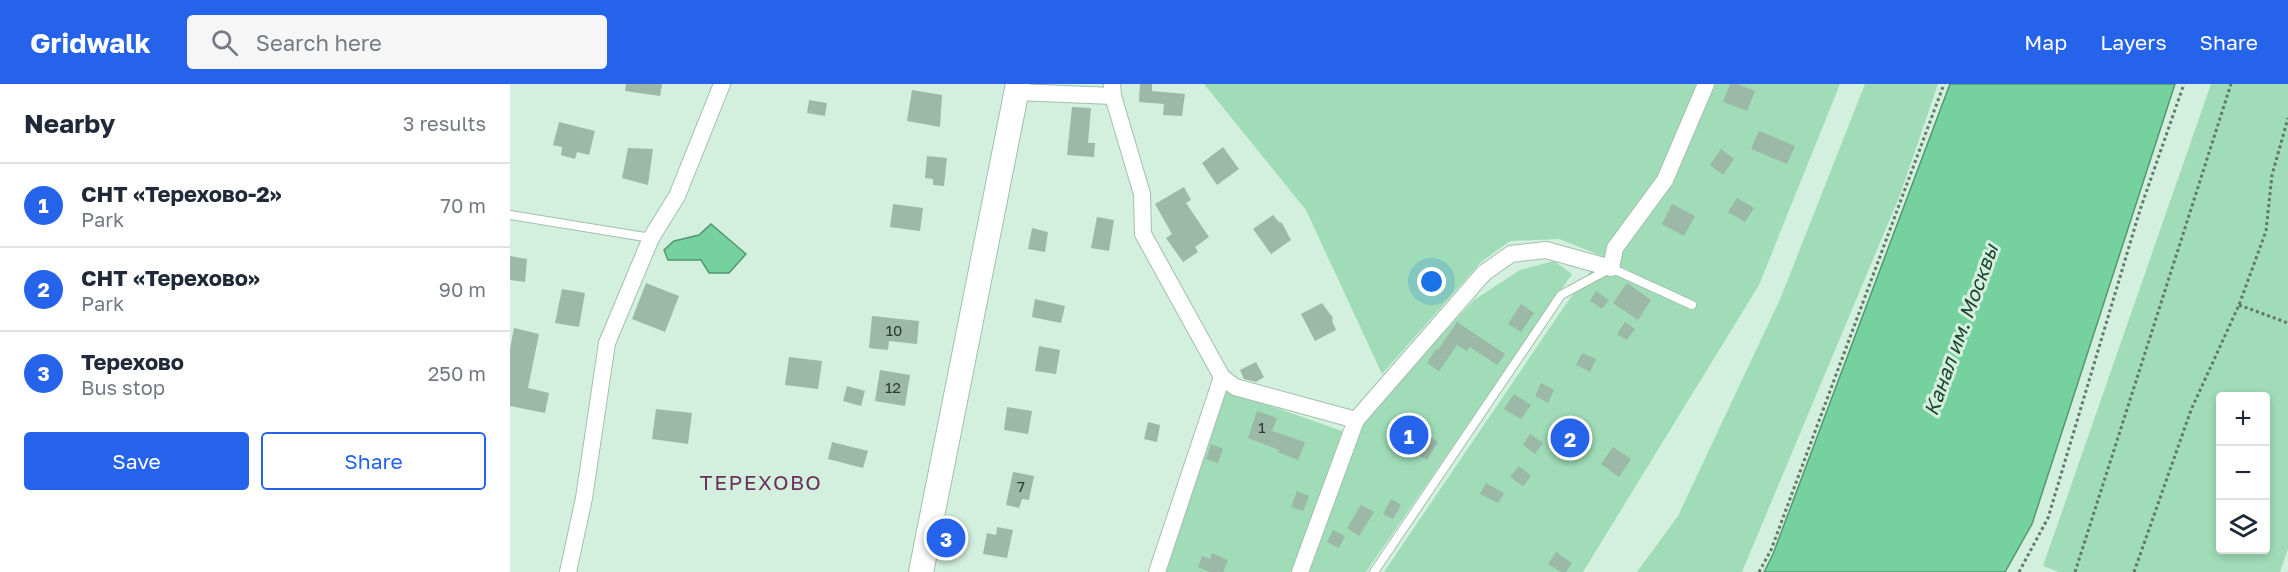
<!DOCTYPE html>
<meta charset="utf-8">
<style>
:root{--surface:#fff;--page:#f6f6f7;--text:#1f2937;--muted:#747a83;--line:#e0e1e3;--accent:#2563eb}
body{margin:0;font-family:"Golos Text",sans-serif;background:var(--page);color:var(--text)}
.controls{position:absolute;right:18px;bottom:18px;display:grid;overflow:hidden;border-radius:6px;box-shadow:0 3px 9px #0003}
.controls button{width:54px;height:54px;display:grid;place-items:center;padding:0;border:0;border-bottom:2px solid var(--line);background:var(--surface);color:var(--text);font:30px sans-serif}
.you{position:absolute;left:922px;top:198px;width:21px;height:21px;margin:-15px;border:4px solid #fff;border-radius:50%;background:#1a73e8;box-shadow:0 0 0 9px #1a73e833}
.badge{display:grid;place-items:center;width:39px;height:39px;border-radius:50%;background:var(--accent);color:#fff;font-size:20px;font-weight:700}
.pin{position:absolute;translate:-50% -50%;border:3px solid #fff;box-shadow:0 2px 6px #0006}
.list{margin:0;padding:0;list-style:none}
h2{display:flex;justify-content:space-between;align-items:center;height:78px;margin:0;padding:0 24px;font-size:26px}
h2 small{font-size:20px;font-weight:400;color:var(--muted)}
.list li{display:grid;grid-template-columns:39px 1fr auto;gap:18px;align-items:center;box-sizing:border-box;height:84px;padding:0 24px;border-top:2px solid var(--line)}
.list b{display:block;font-size:22px;white-space:nowrap}
.list p{margin:0;font-size:20px;white-space:nowrap;color:var(--muted)}
.list em{font-size:20px;font-style:normal;color:var(--muted)}
.actions{display:flex;gap:12px;padding:18px 24px}
.actions a{flex:1;padding:14px 0;border:2px solid var(--accent);border-radius:6px;text-align:center;font-size:21px;color:var(--accent)}
.actions .main{background:var(--accent);color:#fff}
.icon{flex:none;width:33px;height:33px;fill:none;stroke:currentColor;stroke-width:2;stroke-linecap:round;stroke-linejoin:round}
.map{position:relative;flex:none;width:1778px;height:488px;overflow:hidden}
header{display:flex;align-items:center;gap:36px;box-sizing:border-box;height:84px;padding:0 30px;background:var(--accent);color:#fff}
header strong{font-size:28px}
nav{display:flex;gap:33px;margin-inline-start:auto;font-size:21px}
.search{width:420px;height:54px;background:var(--page);display:flex;align-items:center;gap:15px;box-sizing:border-box;padding:0 21px;border-radius:6px;color:var(--muted);font-size:22px}
main{display:flex}
aside{flex:1;background:var(--surface)}
.map>svg:first-child{display:block}
.green{fill:#9fdcb7;fill-rule:evenodd}
.water{fill:#75d19d;stroke:#549771;stroke-width:1.5}
.building{fill:#9cb8a7}
.lines{fill:none;stroke-linecap:round;stroke-linejoin:round}
.lane-casing{stroke:#a3bfad;stroke-width:10}
.street-casing{stroke:#a3bfad;stroke-width:18}
.secondary-casing{stroke:#a3bfad;stroke-width:26}
.path{stroke:#64776b;stroke-width:3;stroke-dasharray:3 3;stroke-linecap:butt}
.lane{stroke:#fff;stroke-width:8}
.street{stroke:#fff;stroke-width:16}
.secondary{stroke:#fff;stroke-width:24}
.labels{text-anchor:middle;stroke-width:6;stroke-linejoin:round;paint-order:stroke}
.number-label{font-size:15px;fill:#2c3a31}
.water-label{font-size:20px;font-style:italic;fill:#1e4530;stroke:#d3f0de}
.quarter-label{font-size:21px;letter-spacing:1.5px;fill:#6b315c;stroke:#d3f0de}
</style>
<header>
<strong>Gridwalk</strong>
<div class="search"><svg class="icon" aria-label="search" viewBox="0 0 24 24"><circle cx="10" cy="10" r="6"/><path d="M15 15l6 6"/></svg>Search here</div>
<nav><a>Map</a><a>Layers</a><a>Share</a></nav>
</header>
<main>
<aside>
<h2>Nearby<small>3 results</small></h2>
<ul class="list">
<li><span class="badge">1</span><div><b>СНТ «Терехово-2»</b><p>Park</p></div><em>70 m</em></li>
<li><span class="badge">2</span><div><b>СНТ «Терехово»</b><p>Park</p></div><em>90 m</em></li>
<li><span class="badge">3</span><div><b>Терехово</b><p>Bus stop</p></div><em>250 m</em></li>
</ul>
<div class="actions"><a class="main">Save</a><a>Share</a></div>
</aside>
<div class="map">
<svg width="1778" height="488" viewBox="0 0 1778 488">
<rect width="100%" height="100%" fill="#d3f0de"/>
<!-- green -->
<g class="green">
<path d="M 694,0 L 1330,0 L 1249,201 L 1073,488 L 874,488 L 1056,220 L 1092,172 L 1049,155 L 1000,157 L 971,178 L 872,290 L 796,126 Z"/>
<path d="M 1355,0 L 1428,0 L 1390,111 L 1232,488 L 1127,488 L 1168,432 L 1271,213 Z"/>
<path d="M 1701,0 L 1778,0 L 1778,465 L 1770,488 L 1549,488 L 1533,482 ZM 1710,312 L 1756,312 L 1756,466 L 1710,466 Z"/>
<path d="M 1044,177 L 1062,190 L 856,488 L 797,488 L 838,372 L 857,331 L 964,216 L 1010,186 Z"/>
<path d="M 715,306 L 835,348 L 784,488 L 654,488 Z"/>
</g>
<!-- water -->
<g class="water">
<path d="M 1440,0 L 1665,0 L 1522,440 L 1495,488 L 1254,488 L 1263,470 Z"/>
<path d="M 201,140 L 236,170 L 219,189 L 199,189 L 191,176 L 158,176 L 154,166 L 164,157 L 189,151 Z"/>
</g>
<!-- building -->
<g class="building">
<path d="M 116,0 L 152,0 L 150,12 L 115,7 Z"/>
<path d="M 630,0 L 642,0 L 642,7 L 675,10 L 672,32 L 653,31 L 654,20 L 629,18 Z"/>
<path d="M 1220,0 L 1227,0 L 1245,7 L 1237,27 L 1213,18 Z"/>
<path d="M 402,6 L 432,11 L 430,43 L 397,37 Z"/>
<path d="M 299,16 L 317,19 L 315,32 L 297,29 Z"/>
<path d="M 562,23 L 581,24 L 578,59 L 585,59 L 584,73 L 557,71 Z"/>
<path d="M 49,38 L 85,47 L 79,71 L 67,68 L 65,75 L 51,71 L 52,63 L 43,61 Z"/>
<path d="M 1249,47 L 1285,62 L 1277,80 L 1241,65 Z"/>
<path d="M 713,63 L 729,85 L 707,101 L 692,79 Z"/>
<path d="M 118,64 L 143,65 L 138,101 L 112,94 Z"/>
<path d="M 1211,65 L 1224,75 L 1213,91 L 1200,81 Z"/>
<path d="M 417,72 L 437,74 L 434,102 L 423,101 L 423,95 L 415,94 Z"/>
<path d="M 674,103 L 681,116 L 676,119 L 699,153 L 685,163 L 688,168 L 673,178 L 656,154 L 662,150 L 645,120 Z"/>
<path d="M 1227,114 L 1244,124 L 1235,138 L 1218,128 Z"/>
<path d="M 383,120 L 413,124 L 410,147 L 380,143 Z"/>
<path d="M 1162,120 L 1185,132 L 1174,152 L 1152,140 Z"/>
<path d="M 763,131 L 769,138 L 772,139 L 781,156 L 761,170 L 743,145 Z"/>
<path d="M 587,133 L 604,136 L 599,167 L 581,164 Z"/>
<path d="M 522,144 L 538,148 L 535,168 L 518,165 Z"/>
<path d="M 0,172 L 17,175 L 15,198 L 0,196 Z"/>
<path d="M 136,199 L 169,212 L 155,248 L 122,235 Z"/>
<path d="M 1117,199 L 1141,216 L 1128,236 L 1103,219 Z"/>
<path d="M 52,205 L 75,209 L 69,243 L 45,239 Z"/>
<path d="M 1086,207 L 1099,216 L 1092,225 L 1080,217 Z"/>
<path d="M 525,215 L 555,222 L 551,239 L 522,233 Z"/>
<path d="M 812,219 L 823,234 L 822,237 L 826,246 L 805,257 L 791,230 Z"/>
<path d="M 1011,220 L 1024,229 L 1011,248 L 998,240 Z"/>
<path d="M 362,232 L 409,237 L 407,260 L 379,257 L 378,266 L 359,264 Z"/>
<path d="M 947,238 L 995,270 L 987,281 L 960,263 L 957,267 L 947,261 L 929,287 L 917,279 L 926,265 L 928,266 Z"/>
<path d="M 1115,238 L 1125,245 L 1117,256 L 1107,250 Z"/>
<path d="M 4,244 L 29,250 L 18,304 L 39,309 L 35,329 L 0,322 L 0,265 Z"/>
<path d="M 529,262 L 550,266 L 546,290 L 525,287 Z"/>
<path d="M 1072,269 L 1086,275 L 1080,288 L 1066,281 Z"/>
<path d="M 279,273 L 312,277 L 308,305 L 275,301 Z"/>
<path d="M 746,278 L 754,293 L 746,298 L 734,295 L 730,286 Z"/>
<path d="M 370,286 L 400,291 L 395,322 L 365,317 Z"/>
<path d="M 1031,299 L 1044,306 L 1038,319 L 1025,312 Z"/>
<path d="M 337,302 L 355,307 L 351,322 L 333,317 Z"/>
<path d="M 1004,310 L 1021,321 L 1011,335 L 994,325 Z"/>
<path d="M 497,323 L 522,327 L 518,350 L 494,346 Z"/>
<path d="M 146,325 L 182,329 L 178,360 L 142,355 Z"/>
<path d="M 747,327 L 767,334 L 762,347 L 795,358 L 788,376 L 768,368 L 769,366 L 738,354 Z"/>
<path d="M 638,338 L 650,341 L 647,358 L 634,355 Z"/>
<path d="M 914,349 L 928,358 L 917,376 L 901,367 Z"/>
<path d="M 1020,350 L 1033,359 L 1025,370 L 1013,361 Z"/>
<path d="M 322,358 L 358,367 L 353,384 L 318,375 Z"/>
<path d="M 701,360 L 713,365 L 708,379 L 696,375 Z"/>
<path d="M 1103,363 L 1121,375 L 1109,393 L 1091,380 Z"/>
<path d="M 1009,382 L 1021,392 L 1013,402 L 1000,393 Z"/>
<path d="M 503,388 L 524,392 L 519,416 L 512,415 L 509,424 L 496,421 Z"/>
<path d="M 976,399 L 994,409 L 988,419 L 970,410 Z"/>
<path d="M 787,407 L 799,412 L 793,427 L 781,423 Z"/>
<path d="M 881,415 L 891,421 L 883,435 L 873,430 Z"/>
<path d="M 851,421 L 864,428 L 849,452 L 837,444 Z"/>
<path d="M 487,443 L 503,446 L 497,474 L 473,470 L 477,449 L 486,451 Z"/>
<path d="M 823,446 L 835,452 L 829,464 L 817,458 Z"/>
<path d="M 1046,468 L 1062,479 L 1056,488 L 1051,488 L 1038,480 Z"/>
<path d="M 702,469 L 718,476 L 713,488 L 700,488 L 688,483 L 692,472 L 700,475 Z"/>
</g>
<g class="lines">
<defs>
<g id="lane">
<path d="M 0,131 L 141,154"/>
<path d="M 864,488 L 1051,211 L 1101,184 L 1182,221"/>
</g>
<g id="street">
<path d="M 602,0 L 603,12 L 632,110 L 633,150 L 712,293 L 647,488"/>
<path d="M 506,8 L 603,12"/>
<path d="M 712,293 L 725,303 L 846,336 L 790,488"/>
<path d="M 846,336 L 974,189 L 1001,170 L 1036,166 L 1101,184 L 1105,164 L 1155,96 L 1196,0"/>
<path d="M 58,488 L 74,414 L 97,259 L 141,154 L 167,112 L 212,0"/>
</g>
<path id="secondary" d="M 411,488 L 508,0"/>
</defs>
<!-- lane casing -->
<use href="#lane" class="lane-casing"/>
<!-- street casing -->
<use href="#street" class="street-casing"/>
<!-- secondary casing -->
<use href="#secondary" class="secondary-casing"/>
<!-- path -->
<g class="path">
<path d="M 1729,221 L 1778,239"/>
<path d="M 1249,488 L 1261,466 L 1434,0"/>
<path d="M 1509,488 L 1538,434 L 1630,126 L 1674,0"/>
<path d="M 1565,488 L 1721,0"/>
<path d="M 1624,488 L 1681,326 L 1729,221 L 1756,147 L 1762,91 L 1778,34"/>
</g>
<!-- lane -->
<use href="#lane" class="lane"/>
<!-- street -->
<use href="#street" class="street"/>
<!-- secondary -->
<use href="#secondary" class="secondary"/>
</g>
<g class="labels">
<!-- number labels -->
<g class="number-label">
<text x="384" y="252">10</text>
<text x="383" y="309">12</text>
<text x="752" y="349">1</text>
<text x="511" y="408">7</text>
</g>
<!-- water labels -->
<g class="water-label">
<text transform="translate(1451 246) rotate(-70)" y="7">Канал им. Москвы</text>
</g>
<!-- quarter labels -->
<g class="quarter-label">
<text x="251" y="406">ТЕРЕХОВО</text>
</g>
</g>
</svg>
<div class="controls">
<button>+</button>
<button>−</button>
<button><svg class="icon" aria-label="layers" viewBox="0 0 24 24"><path d="M12 4l9 5-9 5-9-5zM3 14l9 5 9-5"/></svg></button>
</div>
<div class="you"></div>
<div class="pin badge" style="left:899px;top:351px">1</div>
<div class="pin badge" style="left:1060px;top:354px">2</div>
<div class="pin badge" style="left:436px;top:454px">3</div>
</div>
</main>
